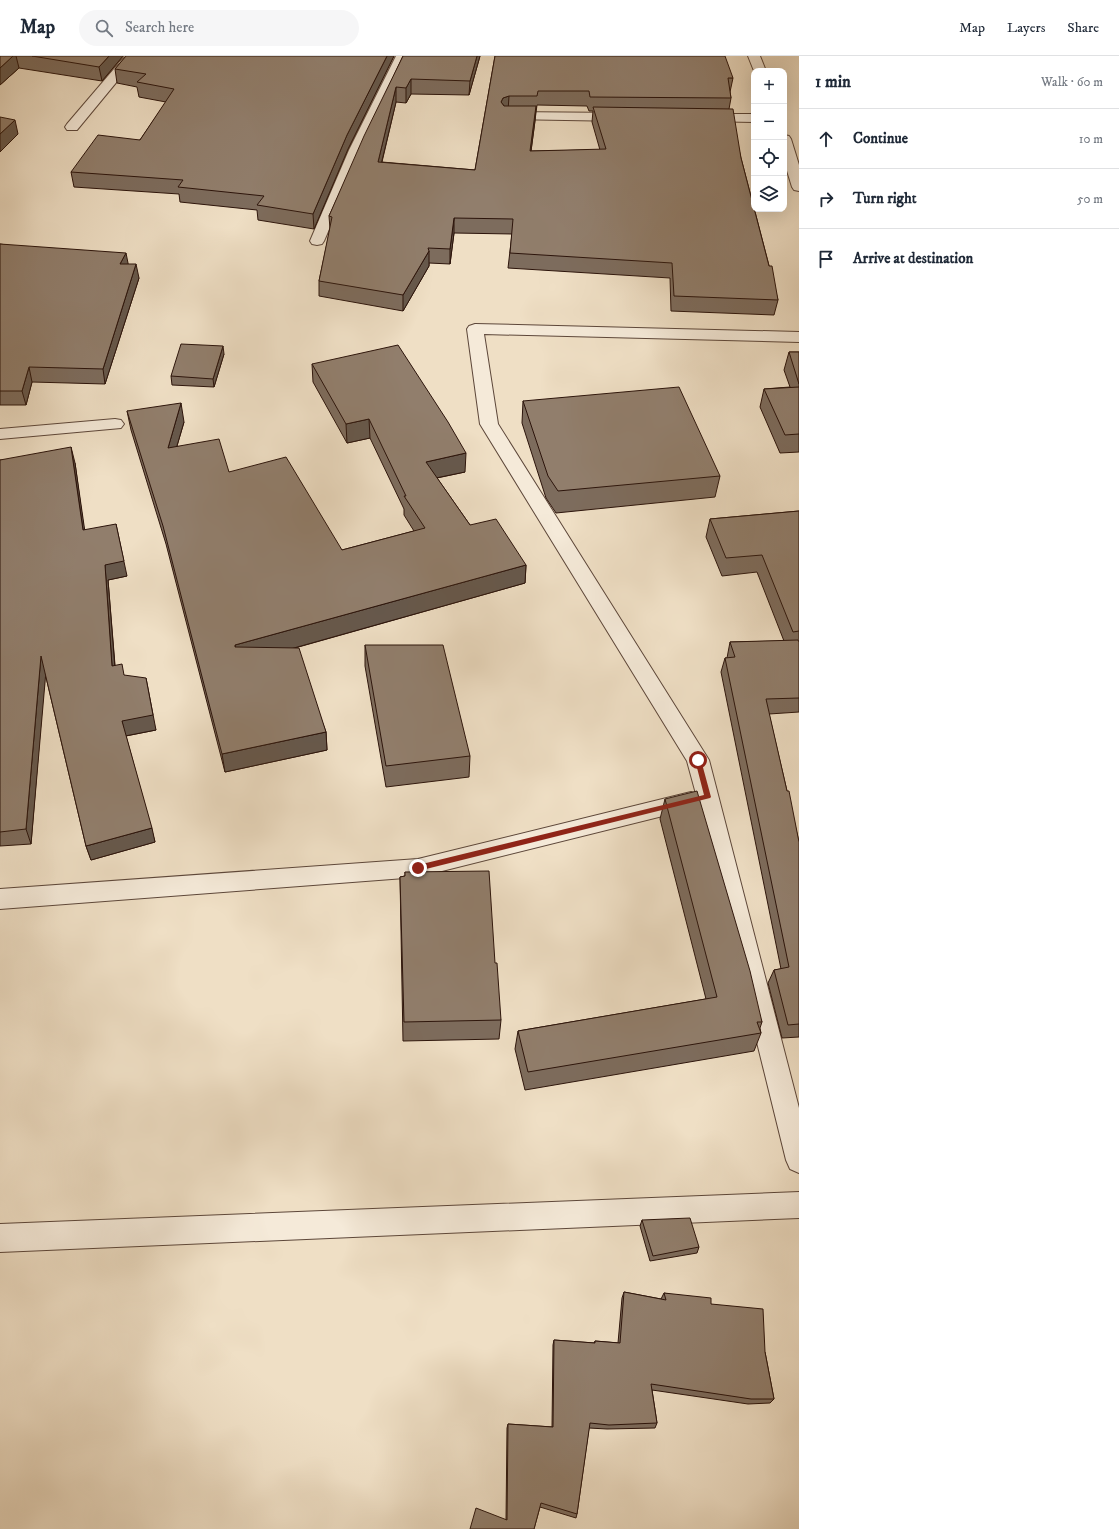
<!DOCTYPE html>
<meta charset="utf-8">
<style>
:root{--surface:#fff;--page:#f6f6f7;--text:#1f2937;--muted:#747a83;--line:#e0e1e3}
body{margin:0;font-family:"IM FELL DW Pica",serif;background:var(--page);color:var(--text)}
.controls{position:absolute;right:12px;top:12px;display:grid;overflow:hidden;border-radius:8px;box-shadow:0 4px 16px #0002}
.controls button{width:36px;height:36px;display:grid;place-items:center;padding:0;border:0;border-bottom:1px solid var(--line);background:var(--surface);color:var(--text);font:20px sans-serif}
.stop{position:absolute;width:12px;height:12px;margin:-9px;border:3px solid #8f2418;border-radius:50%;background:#fff}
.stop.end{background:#8f2418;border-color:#fff;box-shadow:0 1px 4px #0008}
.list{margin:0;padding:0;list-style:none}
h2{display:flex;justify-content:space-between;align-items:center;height:52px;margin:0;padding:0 16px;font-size:17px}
h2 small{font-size:13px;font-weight:400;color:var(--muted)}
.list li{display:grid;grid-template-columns:26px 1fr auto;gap:12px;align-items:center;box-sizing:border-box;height:60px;padding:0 16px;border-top:1px solid var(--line)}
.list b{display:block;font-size:15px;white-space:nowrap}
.list em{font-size:13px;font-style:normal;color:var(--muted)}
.icon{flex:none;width:22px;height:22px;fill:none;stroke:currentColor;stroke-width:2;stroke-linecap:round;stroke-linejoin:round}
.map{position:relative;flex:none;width:799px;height:1473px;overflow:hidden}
header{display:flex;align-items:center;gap:24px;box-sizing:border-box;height:56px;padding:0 20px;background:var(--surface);border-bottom:1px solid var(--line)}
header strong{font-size:19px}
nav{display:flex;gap:22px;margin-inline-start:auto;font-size:14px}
.search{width:280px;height:36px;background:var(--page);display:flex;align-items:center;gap:10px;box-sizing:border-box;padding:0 14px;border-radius:22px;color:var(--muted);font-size:15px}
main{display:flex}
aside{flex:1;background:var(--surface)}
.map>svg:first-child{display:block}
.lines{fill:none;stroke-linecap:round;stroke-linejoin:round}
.street-casing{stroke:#5d473a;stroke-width:2}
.street{fill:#f5ead9;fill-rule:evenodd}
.wall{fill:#7d6c5d;stroke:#2c140b;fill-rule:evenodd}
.shaded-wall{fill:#66584c;stroke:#2c140b}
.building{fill:#917e6c;stroke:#2c140b}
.route{fill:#8f2418}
</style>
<header>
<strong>Map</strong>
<div class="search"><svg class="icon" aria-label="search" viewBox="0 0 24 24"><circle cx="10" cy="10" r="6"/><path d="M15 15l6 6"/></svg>Search here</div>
<nav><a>Map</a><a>Layers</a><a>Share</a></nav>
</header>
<main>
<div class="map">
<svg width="799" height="1473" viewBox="0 0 799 1473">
<rect width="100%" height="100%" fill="#efdfc5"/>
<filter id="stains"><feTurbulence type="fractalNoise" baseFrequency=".005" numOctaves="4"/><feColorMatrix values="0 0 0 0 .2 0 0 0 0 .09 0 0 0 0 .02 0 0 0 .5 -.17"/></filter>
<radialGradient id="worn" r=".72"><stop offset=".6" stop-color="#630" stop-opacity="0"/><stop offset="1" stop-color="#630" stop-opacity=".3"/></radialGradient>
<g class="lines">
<defs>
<g id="street">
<path d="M 125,0 L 138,0 L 77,74 L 67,74 L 65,71 L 67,68 Z"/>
<path d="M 396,0 L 408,0 L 363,94 L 324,185 L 322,188 L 317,189 L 312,188 L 310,185 L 349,94 Z"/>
<path d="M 748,0 L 760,0 L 766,15 L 754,15 Z"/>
<path d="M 508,56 L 623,57 L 628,58 L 630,61 L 628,64 L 623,65 L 503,63 L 501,60 L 503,57 Z"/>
<path d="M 705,58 L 754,58 L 754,66 L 700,65 L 698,62 L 700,59 Z"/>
<path d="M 784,79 L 789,80 L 791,83 L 799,109 L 799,135 L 794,134 L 792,131 L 784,105 Z"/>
<path d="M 475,268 L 799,276 L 799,286 L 484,278 L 498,368 L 709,704 L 799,1052 L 799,1117 L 790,1113 L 786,1104 L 699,751 L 418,821 L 0,853 L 0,833 L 418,803 L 691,736 L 696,738 L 687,705 L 480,368 L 467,273 L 469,270 Z"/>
<path d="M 115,363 L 121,364 L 124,368 L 121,372 L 0,383 L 0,373 Z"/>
<path d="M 799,1136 L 799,1162 L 0,1196 L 0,1168 Z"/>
</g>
</defs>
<!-- street casing -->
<use href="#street" class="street-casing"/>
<!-- street -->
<use href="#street" class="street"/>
</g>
<!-- wall -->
<g class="wall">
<path d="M 0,0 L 123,0 L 102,25 L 19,12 L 0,29 Z"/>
<path d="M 126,0 L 394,0 L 348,93 L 314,173 L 258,164 L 257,154 L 180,146 L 179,138 L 74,131 L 71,116 L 140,84 L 166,46 L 139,41 L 137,31 L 117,27 L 115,13 Z"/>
<path d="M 403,0 L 480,0 L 469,39 L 411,38 L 406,47 L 396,46 L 382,106 L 475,114 L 495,0 L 733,22 L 730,36 L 731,42 L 729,53 L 741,102 L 778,244 L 774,259 L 671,255 L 670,222 L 508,212 L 512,178 L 454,177 L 450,208 L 429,207 L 429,210 L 403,255 L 319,240 L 319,225 L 330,173 L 329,160 ZM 537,49 L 587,50 L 589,55 L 593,55 L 592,66 L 600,94 L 531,95 Z"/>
<path d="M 0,188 L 128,208 L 139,222 L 105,328 L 32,326 L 26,349 L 0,349 Z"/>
<path d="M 789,296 L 799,296 L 799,396 L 780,397 L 760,351 L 764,333 L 790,331 L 784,314 Z"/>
<path d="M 224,298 L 214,331 L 172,329 L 171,320 Z"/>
<path d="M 312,308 L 465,416 L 437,422 L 470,469 L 526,509 L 525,527 L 295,592 L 326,676 L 327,694 L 225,716 L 166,488 L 131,374 L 127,355 L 184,366 L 177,390 L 229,416 L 342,494 L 414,475 L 404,459 L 404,453 L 370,382 L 347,387 L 313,326 Z"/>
<path d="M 523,345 L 720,420 L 715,441 L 556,457 L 546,442 L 522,367 Z"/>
<path d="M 0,404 L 75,407 L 84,474 L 127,520 L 108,524 L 115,609 L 124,619 L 156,674 L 126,680 L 155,786 L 91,804 L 86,790 L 45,617 L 31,788 L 0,790 Z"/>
<path d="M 799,455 L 799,656 L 769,658 L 787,735 L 799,786 L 799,981 L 782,982 L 768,927 L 774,914 L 781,913 L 721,616 L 725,602 L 727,602 L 730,586 L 784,585 L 757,516 L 722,520 L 706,481 L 710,463 Z"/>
<path d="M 365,589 L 470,700 L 469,721 L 386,731 L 365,610 Z"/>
<path d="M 665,743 L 762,966 L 760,972 L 761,977 L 754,995 L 525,1034 L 515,993 L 518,975 L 706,943 L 660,763 Z"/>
<path d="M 405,816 L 501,964 L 499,983 L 403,985 L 400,821 L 405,820 Z"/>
<path d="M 642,1164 L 699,1191 L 697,1197 L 650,1205 L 640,1170 Z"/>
<path d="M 624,1236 L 661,1243 L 664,1237 L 711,1248 L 765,1296 L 774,1343 L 770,1347 L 748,1348 L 652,1334 L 657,1367 L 655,1372 L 607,1373 L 589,1372 L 577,1458 L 576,1462 L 540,1451 L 534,1473 L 506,1464 L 507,1372 L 508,1368 L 552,1371 L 553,1289 L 554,1284 L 594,1287 L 595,1285 L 618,1287 L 622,1242 Z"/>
</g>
<!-- shaded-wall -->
<g class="shaded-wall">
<path d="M 13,0 L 16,0 L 19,12 L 0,29 L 0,12 Z"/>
<path d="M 109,0 L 123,0 L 102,25 L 99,11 Z"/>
<path d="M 387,0 L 394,0 L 348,93 L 314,173 L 313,158 L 347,79 Z"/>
<path d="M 477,0 L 480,0 L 469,39 L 470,25 Z"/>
<path d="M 411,23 L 411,38 L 406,47 L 406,32 Z"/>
<path d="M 396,31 L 396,46 L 378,121 L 378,106 Z"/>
<path d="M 509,40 L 508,55 L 501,46 L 503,42 Z"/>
<path d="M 536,50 L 535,65 L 529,110 L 530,95 Z"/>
<path d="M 15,64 L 18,78 L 0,96 L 0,78 Z"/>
<path d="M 454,162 L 454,177 L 450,208 L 450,193 Z"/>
<path d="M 429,195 L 429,210 L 403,255 L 403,239 Z"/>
<path d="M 126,197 L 129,212 L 120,208 Z"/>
<path d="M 136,208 L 139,222 L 105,328 L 103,313 Z"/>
<path d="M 223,290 L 224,298 L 214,331 L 213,323 Z"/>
<path d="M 29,311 L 32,326 L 26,349 L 22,335 Z"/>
<path d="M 181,347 L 184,366 L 171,410 L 168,392 Z"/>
<path d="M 369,363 L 370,382 L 347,387 L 346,368 Z"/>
<path d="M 71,391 L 75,407 L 87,490 L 83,474 Z"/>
<path d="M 466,397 L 465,416 L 426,424 L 426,406 Z"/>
<path d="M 116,468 L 127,520 L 108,524 L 116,625 L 112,610 L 105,509 Z"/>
<path d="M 526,509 L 525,527 L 237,608 L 235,589 Z"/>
<path d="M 41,600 L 46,615 L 31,788 L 26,773 Z"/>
<path d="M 146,622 L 156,674 L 125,680 L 122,665 Z"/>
<path d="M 326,676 L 327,694 L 225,716 L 222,698 Z"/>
<path d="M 152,772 L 155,786 L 91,804 L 86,790 Z"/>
</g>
<!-- building -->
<g class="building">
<path d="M 0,0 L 13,0 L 0,12 Z"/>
<path d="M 32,0 L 109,0 L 99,11 Z"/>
<path d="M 126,0 L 387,0 L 347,79 L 313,158 L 257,149 L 264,140 L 178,131 L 183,124 L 71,116 L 98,79 L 140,84 L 174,33 L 137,26 L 146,18 L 115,13 Z"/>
<path d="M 403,0 L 477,0 L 470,25 L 411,23 L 406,32 L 396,31 L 378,106 L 475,114 L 495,0 L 725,0 L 733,22 L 728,22 L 731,42 L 590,41 L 589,35 L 538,35 L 537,40 L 509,40 L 503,42 L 501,46 L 504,50 L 536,50 L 530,95 L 606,93 L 593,51 L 733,53 L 741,102 L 769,210 L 772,210 L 778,244 L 674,240 L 672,207 L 510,197 L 513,163 L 454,162 L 450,193 L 428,192 L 429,195 L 403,239 L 319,225 L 332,161 L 329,160 L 364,80 Z"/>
<path d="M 0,61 L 15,64 L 0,78 Z"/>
<path d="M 0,188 L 126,197 L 120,208 L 136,208 L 103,313 L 29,311 L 22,335 L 0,335 Z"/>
<path d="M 181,288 L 223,290 L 213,323 L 171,320 Z"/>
<path d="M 398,289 L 448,366 L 466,397 L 426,406 L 470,469 L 496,463 L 526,509 L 235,589 L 235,591 L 299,592 L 326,676 L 222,698 L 163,470 L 127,355 L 181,347 L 168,392 L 219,383 L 229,416 L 286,401 L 342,494 L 425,472 L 404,440 L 406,440 L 369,363 L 346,368 L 312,308 Z"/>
<path d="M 789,296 L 799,296 L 799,328 Z"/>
<path d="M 679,331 L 720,420 L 558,435 L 548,420 L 523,345 Z"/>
<path d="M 799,331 L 799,378 L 785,379 L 764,333 Z"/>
<path d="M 71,391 L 83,474 L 116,468 L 124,505 L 105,509 L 112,610 L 122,608 L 124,619 L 146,622 L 153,659 L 122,665 L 152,772 L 86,790 L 41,600 L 26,773 L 0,776 L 0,404 Z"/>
<path d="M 799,455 L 799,575 L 793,576 L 762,499 L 726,502 L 710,463 Z"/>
<path d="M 798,584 L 799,586 L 799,642 L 766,643 L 787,735 L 789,735 L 799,786 L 799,968 L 788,969 L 774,914 L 789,911 L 725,602 L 735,601 L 730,586 Z"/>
<path d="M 365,589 L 443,589 L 470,700 L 386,710 Z"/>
<path d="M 697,735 L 750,915 L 762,966 L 757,966 L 761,977 L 528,1016 L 518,975 L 717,941 L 665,743 Z"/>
<path d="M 489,815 L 495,907 L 497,907 L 501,964 L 404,966 L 400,821 L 405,820 L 405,816 Z"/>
<path d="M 690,1162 L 699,1191 L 653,1200 L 642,1164 Z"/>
<path d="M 624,1236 L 666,1244 L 664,1237 L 711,1242 L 711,1248 L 763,1253 L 765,1296 L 774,1343 L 751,1343 L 651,1328 L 657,1367 L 609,1369 L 590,1367 L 577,1458 L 541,1447 L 534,1473 L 470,1473 L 476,1452 L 507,1464 L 508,1368 L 553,1371 L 554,1284 L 595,1287 L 595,1285 L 620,1287 Z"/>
</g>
<!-- route -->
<path class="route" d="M 696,702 L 701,702 L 701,704 L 711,741 L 710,742 L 418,815 L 415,812 L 418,809 L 704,739 L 695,704 Z"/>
<rect width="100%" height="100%" filter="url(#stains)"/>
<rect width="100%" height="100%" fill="url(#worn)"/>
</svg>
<div class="controls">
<button>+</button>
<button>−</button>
<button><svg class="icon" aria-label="locate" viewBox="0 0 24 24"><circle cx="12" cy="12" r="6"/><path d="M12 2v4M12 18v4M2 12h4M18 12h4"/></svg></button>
<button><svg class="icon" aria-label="layers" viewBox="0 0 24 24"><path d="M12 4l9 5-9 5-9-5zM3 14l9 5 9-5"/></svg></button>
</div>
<div class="stop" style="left:698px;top:704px"></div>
<div class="stop end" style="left:418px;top:812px"></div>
</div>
<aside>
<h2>1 min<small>Walk · 60 m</small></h2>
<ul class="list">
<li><svg class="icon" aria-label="ahead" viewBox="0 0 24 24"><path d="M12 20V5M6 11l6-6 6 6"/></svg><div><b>Continue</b></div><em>10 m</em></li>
<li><svg class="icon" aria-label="right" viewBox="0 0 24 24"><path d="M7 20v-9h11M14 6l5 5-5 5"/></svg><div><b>Turn right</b></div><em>50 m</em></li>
<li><svg class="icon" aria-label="arrive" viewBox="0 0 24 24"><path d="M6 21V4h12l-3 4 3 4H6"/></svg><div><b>Arrive at destination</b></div></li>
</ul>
</aside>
</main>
